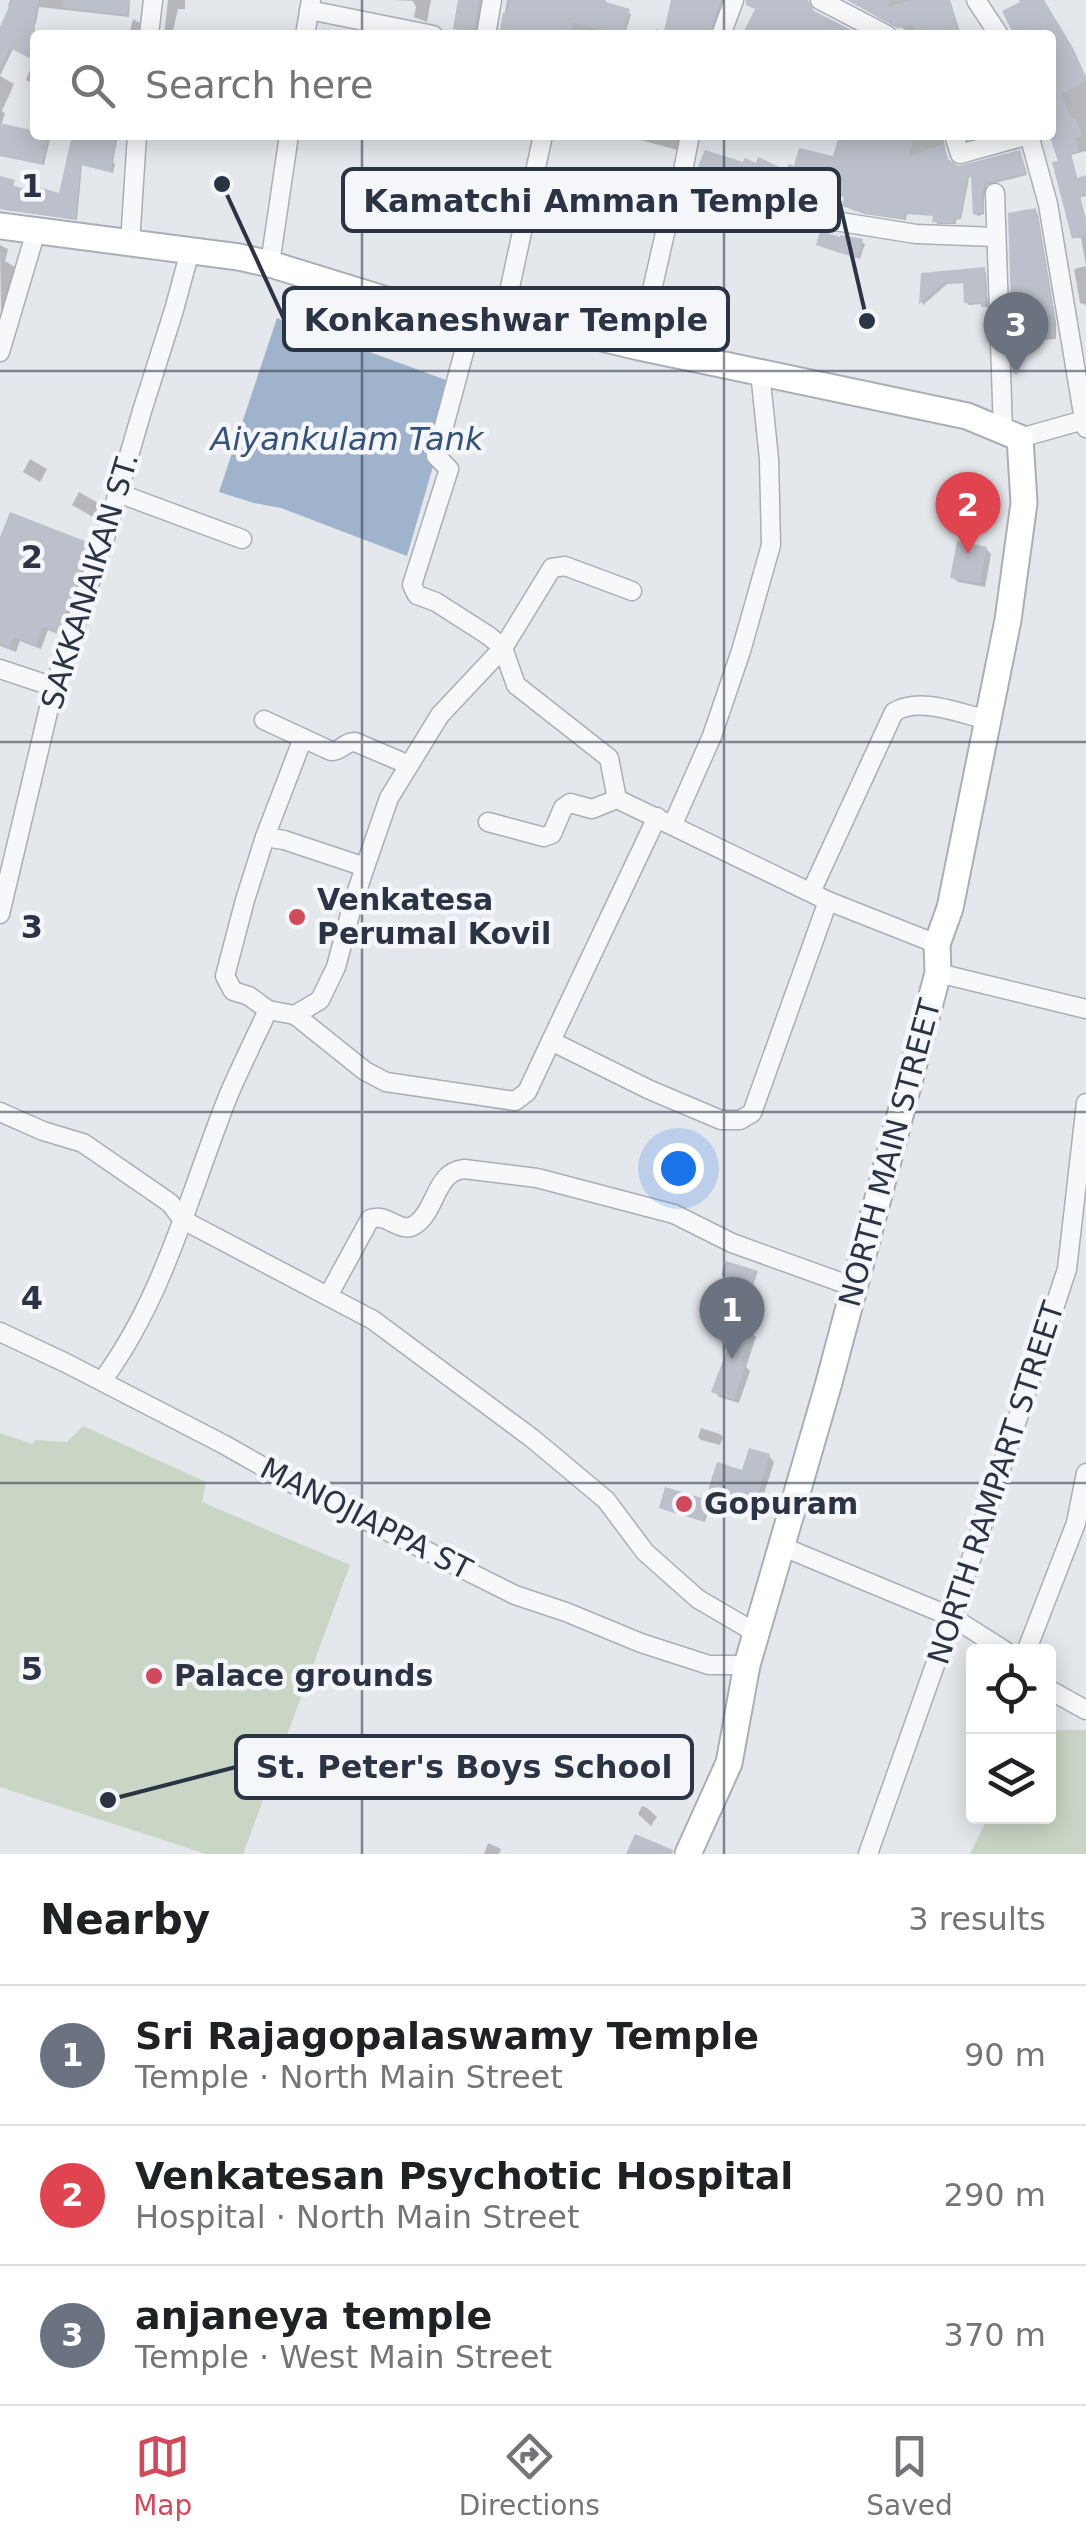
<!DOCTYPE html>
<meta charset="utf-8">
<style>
:root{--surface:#fff;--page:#f6f6f6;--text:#202124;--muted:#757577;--line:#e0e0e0;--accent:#d1495b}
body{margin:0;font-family:"DejaVu Sans",sans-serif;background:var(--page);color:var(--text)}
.controls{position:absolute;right:30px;bottom:30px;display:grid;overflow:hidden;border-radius:10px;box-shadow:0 5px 25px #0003}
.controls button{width:90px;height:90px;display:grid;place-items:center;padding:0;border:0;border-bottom:2px solid var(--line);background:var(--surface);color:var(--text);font:50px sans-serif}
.you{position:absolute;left:678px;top:1168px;width:35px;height:35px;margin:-25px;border:8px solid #fff;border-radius:50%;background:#1a73e8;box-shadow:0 0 0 15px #1a73e833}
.badge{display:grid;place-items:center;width:65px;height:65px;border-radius:50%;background:var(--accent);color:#fff;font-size:32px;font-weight:700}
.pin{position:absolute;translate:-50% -82px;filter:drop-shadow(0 2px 5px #0008)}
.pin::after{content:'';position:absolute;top:52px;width:35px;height:30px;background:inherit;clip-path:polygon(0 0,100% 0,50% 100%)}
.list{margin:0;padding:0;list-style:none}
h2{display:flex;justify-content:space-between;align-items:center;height:130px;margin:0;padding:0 40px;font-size:42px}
h2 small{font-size:32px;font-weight:400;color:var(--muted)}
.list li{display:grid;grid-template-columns:65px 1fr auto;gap:30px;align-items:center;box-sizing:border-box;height:140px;padding:0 40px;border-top:2px solid var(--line)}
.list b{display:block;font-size:38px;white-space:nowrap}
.list p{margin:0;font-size:32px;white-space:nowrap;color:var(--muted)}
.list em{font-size:32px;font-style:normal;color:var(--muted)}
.icon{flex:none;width:55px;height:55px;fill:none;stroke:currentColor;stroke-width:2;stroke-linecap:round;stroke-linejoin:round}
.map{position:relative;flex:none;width:1086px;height:1854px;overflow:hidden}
.search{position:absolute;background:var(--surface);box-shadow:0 5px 25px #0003;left:30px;right:30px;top:30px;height:110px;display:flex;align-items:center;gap:25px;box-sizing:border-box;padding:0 35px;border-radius:10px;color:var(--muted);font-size:38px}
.sheet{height:550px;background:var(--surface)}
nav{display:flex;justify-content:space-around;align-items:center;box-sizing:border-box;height:140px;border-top:2px solid var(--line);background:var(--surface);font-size:28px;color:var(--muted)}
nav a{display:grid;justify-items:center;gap:5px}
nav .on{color:var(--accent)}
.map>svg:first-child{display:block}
.green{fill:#c9d6c5}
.water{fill:#9fb4cc}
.shadow{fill:#0003}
.building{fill:#bbc0ca}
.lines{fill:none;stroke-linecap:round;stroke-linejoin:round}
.street-casing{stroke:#a9aeb7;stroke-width:21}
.secondary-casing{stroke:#a9aeb7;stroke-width:29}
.street{stroke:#f7f8fa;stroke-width:18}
.secondary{stroke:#fff;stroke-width:25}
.grid{fill:none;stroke:#2b3445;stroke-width:2.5;stroke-opacity:0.55}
.poi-dot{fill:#d1495b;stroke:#f4f6f9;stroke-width:4}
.labels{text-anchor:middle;stroke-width:9;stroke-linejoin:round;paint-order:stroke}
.street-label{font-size:30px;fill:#2b3445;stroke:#f4f6f9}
.poi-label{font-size:30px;font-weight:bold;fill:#2b3445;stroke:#f4f6f9;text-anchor:start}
.water-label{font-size:32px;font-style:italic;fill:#34527a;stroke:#f4f6f9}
.grid-label{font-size:32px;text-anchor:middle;font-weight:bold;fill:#2b3445;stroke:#f4f6f9;stroke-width:9;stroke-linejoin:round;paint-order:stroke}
.leader{fill:none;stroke:#2b3445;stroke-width:4}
.callout-dot{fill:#2b3445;stroke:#f4f6f9;stroke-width:4}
.callout{fill:#f4f6f9;stroke:#2b3445;stroke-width:4}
.callout-label{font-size:32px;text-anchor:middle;font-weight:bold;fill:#2b3445}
</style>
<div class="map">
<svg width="1086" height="1854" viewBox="0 0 1086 1854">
<rect width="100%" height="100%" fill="#e4e7ec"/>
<!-- green -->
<g class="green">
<path d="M 83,1426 L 206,1482 L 202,1502 L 350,1565 L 243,1854 L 206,1854 L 0,1787 L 0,1433 L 33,1444 L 35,1440 L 67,1442 Z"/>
<path d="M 1049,1730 L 1086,1730 L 1086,1854 L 970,1854 L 988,1817 L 1048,1816 Z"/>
</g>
<!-- water -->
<path class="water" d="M 277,318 L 457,384 L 407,556 L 281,508 L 254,503 L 219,492 Z"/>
<!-- shadow -->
<g class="shadow">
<path d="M 10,0 L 130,0 L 129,17 L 39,7 L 36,24 L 11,16 L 11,9 L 8,6 Z"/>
<path d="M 168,0 L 185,0 L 185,9 L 178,9 L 172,35 L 164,35 Z"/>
<path d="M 393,0 L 431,0 L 427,22 L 414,17 L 416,7 L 413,1 Z"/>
<path d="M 461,0 L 483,0 L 476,33 L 456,28 Z"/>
<path d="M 507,0 L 606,0 L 606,3 L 631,14 L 625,34 L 630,35 L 501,35 Z"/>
<path d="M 674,0 L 723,0 L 711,35 L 654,35 L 656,29 L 666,32 Z"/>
<path d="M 748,0 L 802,0 L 798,8 L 855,35 L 745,35 L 757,9 Z"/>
<path d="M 849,0 L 950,0 L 961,35 L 915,35 Z"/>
<path d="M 1019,0 L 1043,0 L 1086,78 L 1086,151 L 1071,155 L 1078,180 L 1086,178 L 1086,196 L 1080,197 L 1086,220 L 1086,305 L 1080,303 L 1074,269 L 1086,266 L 1081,238 L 1074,238 L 1061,162 L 1051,132 L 1051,35 L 1021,35 L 1022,4 Z"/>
<path d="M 133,19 L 140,23 L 139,35 L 129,35 Z"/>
<path d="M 0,34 L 35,46 L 35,85 L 26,80 L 34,59 L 13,49 L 0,76 Z"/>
<path d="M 0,76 L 14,84 L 2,111 L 5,114 L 1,125 L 35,131 L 35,135 L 51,135 L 44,165 L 0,156 Z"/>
<path d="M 74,135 L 121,135 L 118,136 L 113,162 L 115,164 L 113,173 L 82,165 L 77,220 L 5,210 L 0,205 L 0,179 L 13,183 L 15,189 L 61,196 Z"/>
<path d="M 634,135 L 680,135 L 677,150 L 637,139 Z"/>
<path d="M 841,135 L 943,135 L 945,147 L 936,149 L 940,167 L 963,169 L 1020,153 L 1027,175 L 987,185 L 984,197 L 984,214 L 978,216 L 975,214 L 971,168 L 961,219 L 956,220 L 956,224 L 937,224 L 935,216 L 907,214 L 906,220 L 864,214 L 845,206 L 847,198 L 840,195 L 841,188 L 819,182 L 812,202 L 782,194 L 779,200 L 704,168 L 744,165 L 788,173 L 834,159 Z"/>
<path d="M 1035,211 L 1038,214 L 1056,322 L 1056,339 L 1036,340 L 1033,338 L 1031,321 L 1022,322 L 1019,319 L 1018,310 L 1014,305 Z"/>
<path d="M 862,242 L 865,244 L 860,259 L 822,247 L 819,244 Z"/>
<path d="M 0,245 L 8,249 L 5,261 L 15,267 L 1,313 Z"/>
<path d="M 984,270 L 986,272 L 988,308 L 983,304 L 969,305 L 966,302 L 965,283 L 947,284 L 923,305 L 922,303 L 923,275 Z"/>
<path d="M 30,459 L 47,469 L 40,482 L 23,472 Z"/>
<path d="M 79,492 L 100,504 L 93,517 L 72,505 Z"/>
<path d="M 0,543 L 89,545 L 94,551 L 65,637 L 48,630 L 41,649 L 20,641 L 16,652 L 0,646 Z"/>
<path d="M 986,549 L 991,554 L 985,587 L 958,582 L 952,577 Z"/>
<path d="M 751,1331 L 756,1337 L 746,1367 L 750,1371 L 739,1403 L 719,1397 L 714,1391 Z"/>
<path d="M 701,1428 L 720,1434 L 723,1437 L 720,1445 L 701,1440 L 698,1437 Z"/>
<path d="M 769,1456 L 774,1462 L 759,1510 L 715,1497 L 710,1492 Z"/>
<path d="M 707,1502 L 710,1505 L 705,1522 L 665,1510 L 662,1507 Z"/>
<path d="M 642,1806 L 647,1808 L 657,1817 L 651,1826 L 638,1814 Z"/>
<path d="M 488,1843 L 501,1849 L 499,1854 L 484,1854 Z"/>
</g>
<!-- building -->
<g class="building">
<path d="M 12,0 L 38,0 L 35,20 L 35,61 L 10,48 L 0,69 L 0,27 Z"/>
<path d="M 63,0 L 129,0 L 127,15 L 63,8 Z"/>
<path d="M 458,0 L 479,0 L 474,32 L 453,29 Z"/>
<path d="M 510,0 L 606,0 L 606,2 L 630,9 L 623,35 L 596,35 L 598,29 L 573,23 L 571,35 L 499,35 L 503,13 L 507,13 Z"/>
<path d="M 671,0 L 721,0 L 709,35 L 686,31 L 685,35 L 663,35 Z"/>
<path d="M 746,0 L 808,0 L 814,11 L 857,33 L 742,35 L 755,9 L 746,5 Z"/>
<path d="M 847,0 L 890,0 L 887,7 L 910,0 L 950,0 L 958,29 L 940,35 L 916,35 L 912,24 L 897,28 Z"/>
<path d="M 1024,0 L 1044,0 L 1073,48 L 1086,77 L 1086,81 L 1061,94 L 1072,119 L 1076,118 L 1082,136 L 1075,138 L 1079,151 L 1071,154 L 1077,178 L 1086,175 L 1086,194 L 1080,196 L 1086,220 L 1086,235 L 1072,239 L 1052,162 L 1058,161 L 1051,140 L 1051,35 L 1014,35 L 1002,11 Z"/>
<path d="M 0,123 L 35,131 L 35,135 L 49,135 L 42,164 L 0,155 Z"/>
<path d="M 72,135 L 116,135 L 111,172 L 81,165 L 75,219 L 0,209 L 0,176 L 15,180 L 13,186 L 38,191 L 39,187 L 59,193 Z"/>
<path d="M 839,135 L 914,135 L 909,156 L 944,144 L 948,159 L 958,166 L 1020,150 L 1027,173 L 985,183 L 982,193 L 983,212 L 973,215 L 971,177 L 967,177 L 960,218 L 954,219 L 954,223 L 932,222 L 933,215 L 905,212 L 904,219 L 859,212 L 842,206 L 844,197 L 837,195 L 839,187 L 817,182 L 810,201 L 780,193 L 778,199 L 774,199 L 698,166 L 705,150 L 743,162 L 745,158 L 756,163 L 758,157 L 786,170 L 789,164 L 794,166 L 799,148 L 833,156 Z"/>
<path d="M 1036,208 L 1054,317 L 1054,336 L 1030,339 L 1029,319 L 1016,320 L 1015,306 L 1011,306 L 1008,213 Z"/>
<path d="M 820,231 L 840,237 L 840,235 L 863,239 L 858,258 L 816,245 Z"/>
<path d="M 985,267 L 986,307 L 981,307 L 981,303 L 964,303 L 963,282 L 944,283 L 919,304 L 921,273 Z"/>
<path d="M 10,512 L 90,543 L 59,633 L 42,626 L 36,645 L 14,637 L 10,648 L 0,644 L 0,537 Z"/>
<path d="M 957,541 L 987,547 L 980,583 L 950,578 Z"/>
<path d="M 726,1261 L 758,1271 L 753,1286 L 721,1275 Z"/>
<path d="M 737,1324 L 752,1329 L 741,1362 L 746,1363 L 734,1400 L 711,1392 Z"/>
<path d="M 749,1448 L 770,1454 L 754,1507 L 707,1493 L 717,1462 L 742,1470 Z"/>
<path d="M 665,1487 L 709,1500 L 702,1521 L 659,1508 Z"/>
<path d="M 635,1834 L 673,1850 L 672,1854 L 626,1854 Z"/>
</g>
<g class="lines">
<defs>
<g id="street">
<path d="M 820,0 L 887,35"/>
<path d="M 976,0 L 999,35"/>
<path d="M 309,10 L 433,35"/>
<path d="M 149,35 L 153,0"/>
<path d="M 305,35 L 311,0"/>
<path d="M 486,35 L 492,0"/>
<path d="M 721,35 L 734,0"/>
<path d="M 954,135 L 960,154 L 1029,135"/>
<path d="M 1029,135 L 1048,204 L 1084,420 L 1086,419"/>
<path d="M 995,193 L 1003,431"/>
<path d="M 678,196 L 916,234 L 996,237"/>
<path d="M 130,243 L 137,135"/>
<path d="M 270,264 L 289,135"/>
<path d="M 504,315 L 543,135"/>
<path d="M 471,326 L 436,456 L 449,469 L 412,585 L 417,595 L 436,602 L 489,636 L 503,648 L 516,685 L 609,758 L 617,799 L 828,901 L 937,944"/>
<path d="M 639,347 L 665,233 L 678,196 L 690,135"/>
<path d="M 0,352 L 36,231"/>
<path d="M 1020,438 L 1084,420 L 1086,428"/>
<path d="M 118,493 L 242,539"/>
<path d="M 0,669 L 54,687"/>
<path d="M 264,720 L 331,751 C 341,752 345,741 355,742 L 409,765"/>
<path d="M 657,817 L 551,1041 L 650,1090 L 721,1120 L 740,1120 L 752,1113 L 828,901"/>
<path d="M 488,822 L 544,837 L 552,834 L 563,808 L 570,803 L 592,809 L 617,799"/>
<path d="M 673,824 L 712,736 L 741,651 L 771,545 L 769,459 L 760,372"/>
<path d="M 265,837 L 303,738"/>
<path d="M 811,892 L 894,712 C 921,696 960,714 989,720"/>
<path d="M 0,914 L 54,687 L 104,541 L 142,411 L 174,310 L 190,251"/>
<path d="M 938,973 L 1086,1009"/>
<path d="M 268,1010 L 295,1015 L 320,1000 L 336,967 L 353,903 L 365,867"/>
<path d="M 295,1015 L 365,1071 L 386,1082 L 515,1101 L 527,1092 L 551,1041"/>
<path d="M 0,1112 L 43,1131 L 83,1143 L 170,1203 L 183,1220 L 373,1320 L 533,1439 L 606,1500 L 645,1552 L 698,1599 L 756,1633"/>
<path d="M 328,1296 L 370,1219 C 389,1212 400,1236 416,1224 C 437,1209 435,1172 464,1169 L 537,1178 L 674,1214 L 732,1243 L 854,1287"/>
<path d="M 0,1332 L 66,1363 L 223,1444 L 299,1487 L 515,1595 L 566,1612 L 641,1643 L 709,1665 L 747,1665"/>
<path d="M 102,1381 C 165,1296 190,1191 229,1094 C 241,1066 255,1038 268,1010 L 249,996 L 233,991 L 225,976 L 245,900 L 265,837 L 284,840 L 365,867 L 389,798 L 440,715 L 503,648 L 552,568 L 565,566 L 632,591"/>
<path d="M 781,1546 L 952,1617 L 1007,1652"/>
<path d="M 1026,1652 L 1076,1523 L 1086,1473"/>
<path d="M 1048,1689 L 1086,1710"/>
<path d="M 868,1854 L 952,1617 L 1067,1269 L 1086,1103"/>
</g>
<path id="secondary" d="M 0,226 L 239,257 L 270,264 L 471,326 L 504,315 L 639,347 L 967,416 L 1020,438 L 1024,503 L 1008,620 L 950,908 L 937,944 L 938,973 L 828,1386 L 747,1665 L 729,1763 L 688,1854"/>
</defs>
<!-- street casing -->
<use href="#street" class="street-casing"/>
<!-- secondary casing -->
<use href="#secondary" class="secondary-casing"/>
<!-- street -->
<use href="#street" class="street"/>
<!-- secondary -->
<use href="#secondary" class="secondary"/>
</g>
<!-- grid -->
<path class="grid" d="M 362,0 L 362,35M 724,0 L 724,35M 362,135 L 362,1854M 724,135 L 724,1854M 0,371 L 1086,371M 0,742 L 1086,742M 0,1112 L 1086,1112M 0,1483 L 1086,1483"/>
<!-- markers -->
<g class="poi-dot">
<circle cx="297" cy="917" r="10"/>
<circle cx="684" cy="1504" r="10"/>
<circle cx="154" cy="1676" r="10"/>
</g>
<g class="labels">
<!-- street labels -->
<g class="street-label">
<text transform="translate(90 581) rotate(-73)" y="10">SAKKANAIKAN ST.</text>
<text transform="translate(890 1153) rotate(-75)" y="10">NORTH MAIN STREET</text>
<text transform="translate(996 1483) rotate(-72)" y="10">NORTH RAMPART STREET</text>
<text transform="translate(366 1519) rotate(27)" y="10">MANOJIAPPA ST</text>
</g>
<!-- poi labels -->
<g class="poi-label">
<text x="317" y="910">Venkatesa<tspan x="317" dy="34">Perumal Kovil</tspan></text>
<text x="704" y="1514">Gopuram</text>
<text x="174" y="1686">Palace grounds</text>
</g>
<!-- water labels -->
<g class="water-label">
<text x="347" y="450">Aiyankulam Tank</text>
</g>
</g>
<g class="grid-label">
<text x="32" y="197">1</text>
<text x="32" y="568">2</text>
<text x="32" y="938">3</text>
<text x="32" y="1309">4</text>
<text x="32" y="1680">5</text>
</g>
<!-- callouts -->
<path class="leader" d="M867 321L839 200M222 184L284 319M108 1800L236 1767"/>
<g class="callout-dot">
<circle cx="867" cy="321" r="10"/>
<circle cx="222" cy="184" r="10"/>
<circle cx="108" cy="1800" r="10"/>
</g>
<g class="callout">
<rect x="343" y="169" width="496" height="62" rx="10"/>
<rect x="284" y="288" width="444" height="62" rx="10"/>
<rect x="236" y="1736" width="456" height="62" rx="10"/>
</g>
<g class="callout-label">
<text x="591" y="212">Kamatchi Amman Temple</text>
<text x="506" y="331">Konkaneshwar Temple</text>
<text x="464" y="1778">St. Peter's Boys School</text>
</g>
</svg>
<div class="controls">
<button><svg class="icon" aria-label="locate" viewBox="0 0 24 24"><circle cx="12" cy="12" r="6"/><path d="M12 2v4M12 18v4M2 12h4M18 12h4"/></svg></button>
<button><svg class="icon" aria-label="layers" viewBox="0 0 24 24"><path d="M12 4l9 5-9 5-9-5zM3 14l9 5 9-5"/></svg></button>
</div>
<div class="you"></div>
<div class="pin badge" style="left:732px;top:1359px;background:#6b7280">1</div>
<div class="pin badge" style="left:968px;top:554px;background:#e0444e">2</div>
<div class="pin badge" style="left:1016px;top:374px;background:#6b7280">3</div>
<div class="search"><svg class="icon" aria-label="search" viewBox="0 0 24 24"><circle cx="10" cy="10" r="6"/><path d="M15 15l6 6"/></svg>Search here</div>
</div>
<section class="sheet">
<h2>Nearby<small>3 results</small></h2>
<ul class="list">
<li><span class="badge" style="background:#6b7280">1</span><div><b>Sri Rajagopalaswamy Temple</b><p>Temple · North Main Street</p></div><em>90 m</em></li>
<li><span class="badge" style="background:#e0444e">2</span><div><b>Venkatesan Psychotic Hospital</b><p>Hospital · North Main Street</p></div><em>290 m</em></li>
<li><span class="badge" style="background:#6b7280">3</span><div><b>anjaneya temple</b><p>Temple · West Main Street</p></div><em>370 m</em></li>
</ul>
</section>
<nav>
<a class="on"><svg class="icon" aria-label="map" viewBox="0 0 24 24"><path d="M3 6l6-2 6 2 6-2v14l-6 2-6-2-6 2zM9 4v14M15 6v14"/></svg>Map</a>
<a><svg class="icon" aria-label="directions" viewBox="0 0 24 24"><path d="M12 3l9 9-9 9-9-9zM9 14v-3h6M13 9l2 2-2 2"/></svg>Directions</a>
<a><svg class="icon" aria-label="saved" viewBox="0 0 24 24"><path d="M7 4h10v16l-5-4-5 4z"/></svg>Saved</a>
</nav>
